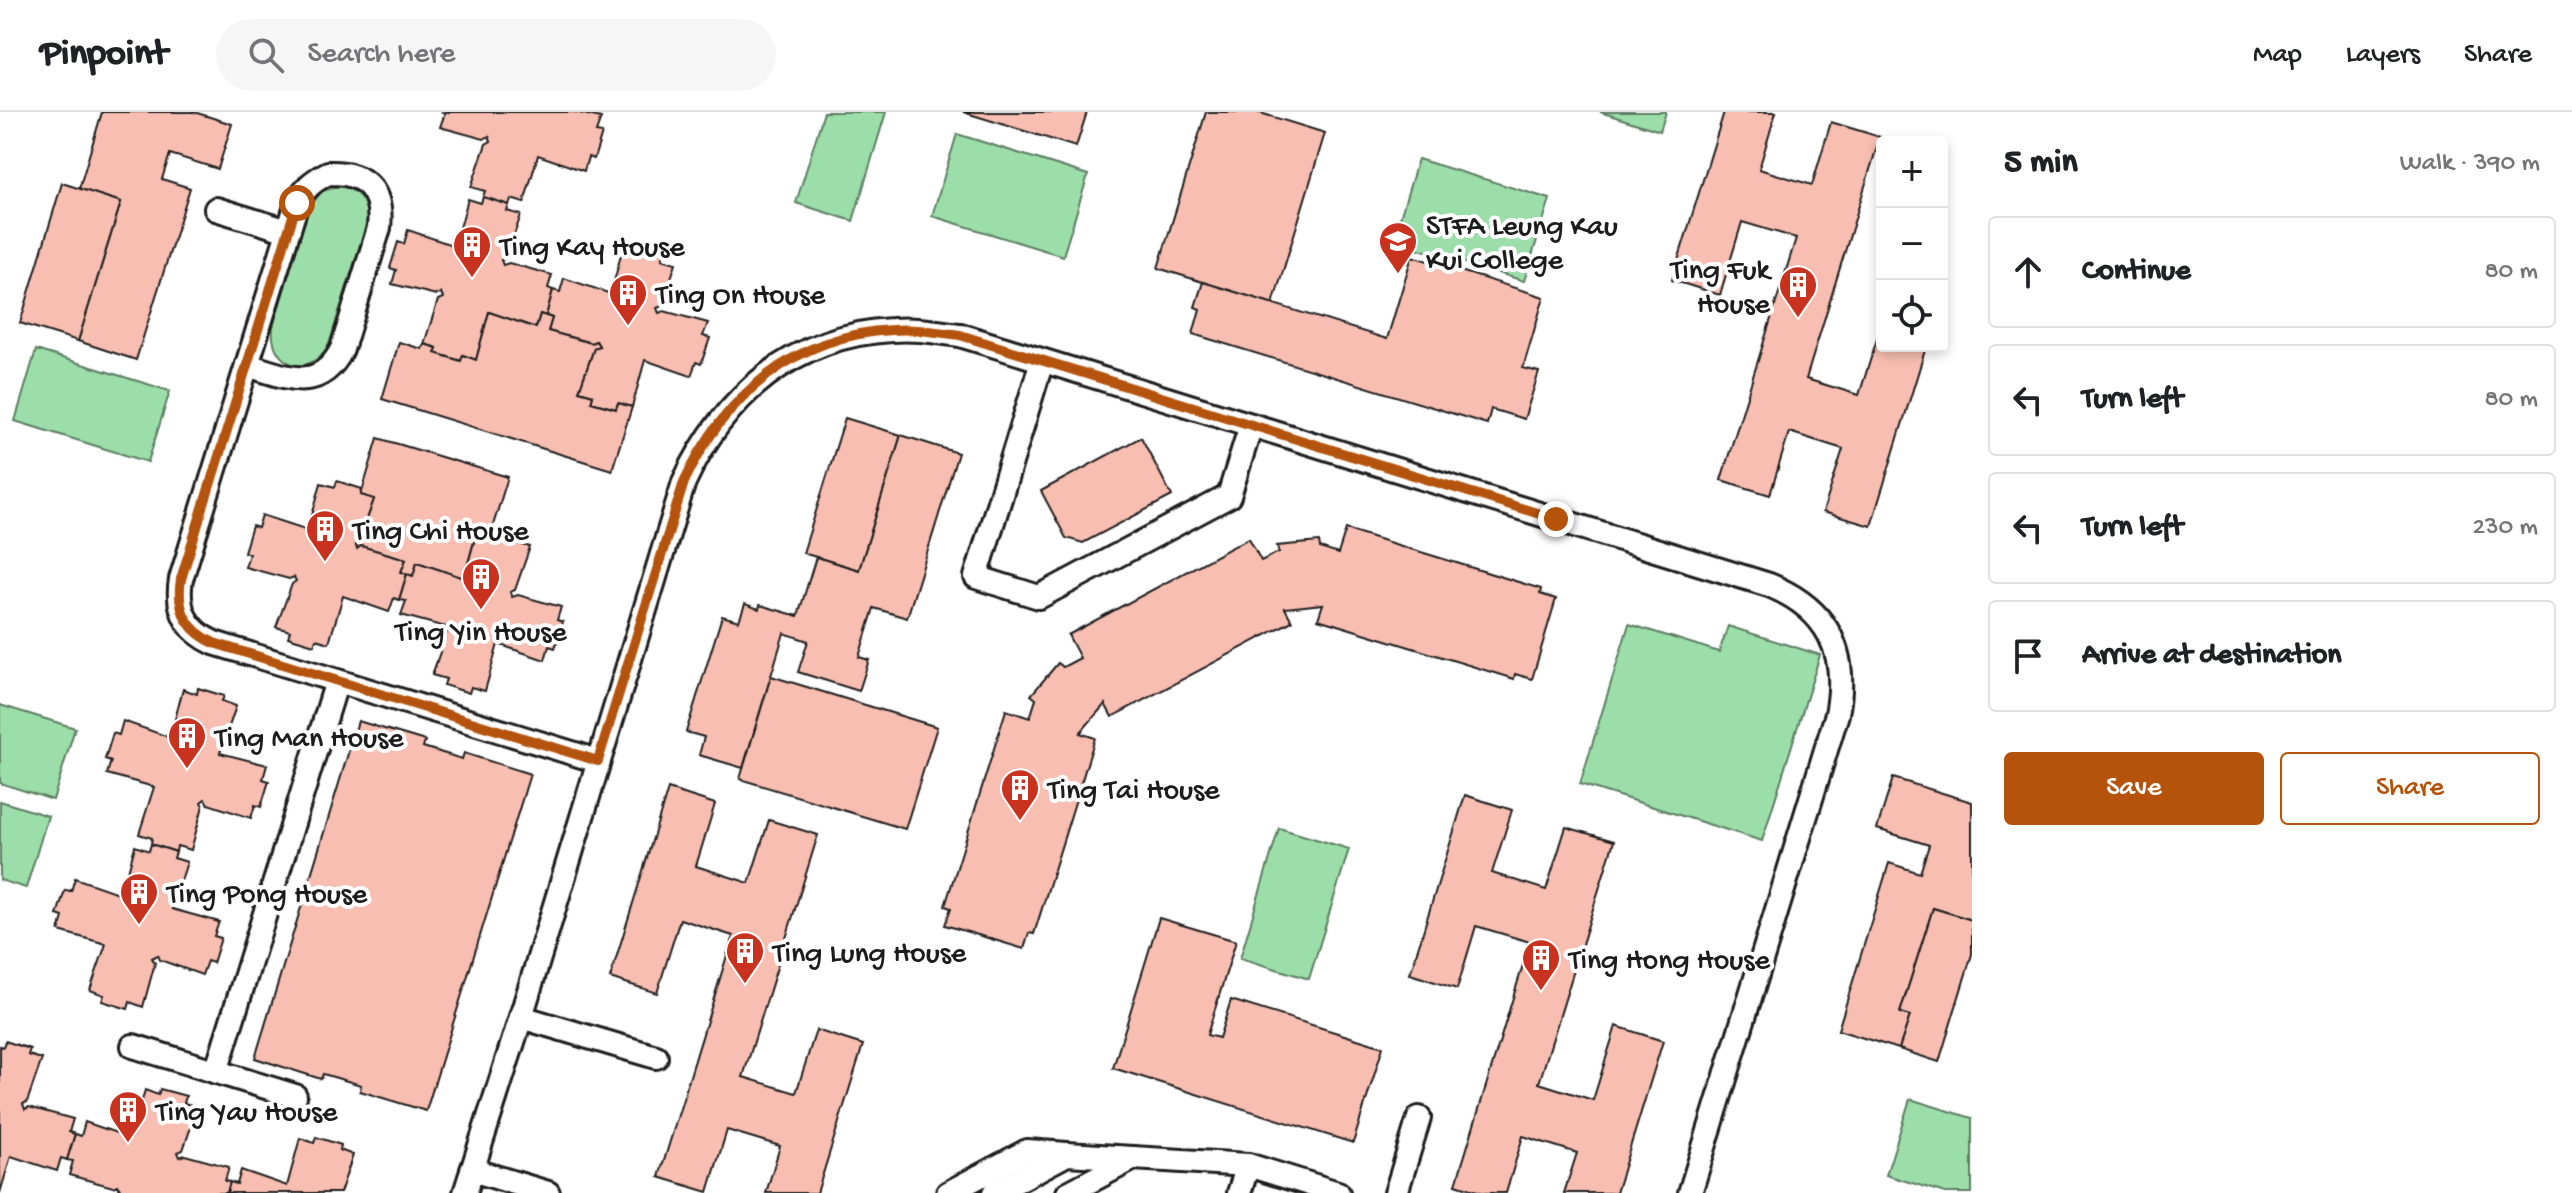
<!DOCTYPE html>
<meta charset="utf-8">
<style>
:root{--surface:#fff;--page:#f6f6f6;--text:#202124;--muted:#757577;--line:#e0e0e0;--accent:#b45309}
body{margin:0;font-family:"Gochi Hand",sans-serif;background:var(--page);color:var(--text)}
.controls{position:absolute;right:24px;top:24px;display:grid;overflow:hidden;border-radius:8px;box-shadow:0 4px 12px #0003}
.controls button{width:72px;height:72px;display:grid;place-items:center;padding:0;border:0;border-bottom:2px solid var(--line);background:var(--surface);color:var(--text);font:40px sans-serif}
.stop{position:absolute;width:24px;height:24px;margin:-18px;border:6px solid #b45309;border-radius:50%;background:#fff}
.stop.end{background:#b45309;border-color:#fff;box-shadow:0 2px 8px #0008}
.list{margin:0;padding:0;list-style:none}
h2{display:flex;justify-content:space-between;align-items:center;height:104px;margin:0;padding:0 32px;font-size:34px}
h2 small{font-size:26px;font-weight:400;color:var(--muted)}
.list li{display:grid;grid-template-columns:52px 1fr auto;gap:24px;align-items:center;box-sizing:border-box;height:112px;margin:0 16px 16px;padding:0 16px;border:2px solid var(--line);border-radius:8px}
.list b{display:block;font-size:30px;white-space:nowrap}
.list em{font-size:26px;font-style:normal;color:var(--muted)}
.actions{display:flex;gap:16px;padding:24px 32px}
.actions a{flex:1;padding:18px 0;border:2px solid var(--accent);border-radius:8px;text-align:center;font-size:28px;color:var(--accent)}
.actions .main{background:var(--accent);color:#fff}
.icon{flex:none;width:44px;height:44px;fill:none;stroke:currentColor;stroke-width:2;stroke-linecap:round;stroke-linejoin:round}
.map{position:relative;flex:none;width:1972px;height:1081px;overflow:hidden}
header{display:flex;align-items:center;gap:48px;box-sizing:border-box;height:112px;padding:0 40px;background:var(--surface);border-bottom:2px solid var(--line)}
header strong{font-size:38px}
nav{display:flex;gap:44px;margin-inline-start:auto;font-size:28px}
.search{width:560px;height:72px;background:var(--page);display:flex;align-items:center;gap:20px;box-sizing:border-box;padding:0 28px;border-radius:44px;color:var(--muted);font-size:30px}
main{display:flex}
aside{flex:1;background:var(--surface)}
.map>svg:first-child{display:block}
.green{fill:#9cdea9;stroke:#5c7d62;stroke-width:2}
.building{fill:#f8beb1;stroke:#1c1c1c;stroke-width:2}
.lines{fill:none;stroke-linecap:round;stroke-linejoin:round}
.service-casing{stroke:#1c1c1c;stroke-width:28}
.service{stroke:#fff;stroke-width:22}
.route{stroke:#b45309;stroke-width:10}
.labels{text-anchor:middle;stroke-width:8;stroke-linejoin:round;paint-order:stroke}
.poi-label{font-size:30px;fill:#1c1c1c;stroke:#fff;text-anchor:start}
</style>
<header>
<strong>Pinpoint</strong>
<div class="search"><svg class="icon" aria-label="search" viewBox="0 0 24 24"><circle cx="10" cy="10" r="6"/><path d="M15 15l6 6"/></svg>Search here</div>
<nav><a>Map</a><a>Layers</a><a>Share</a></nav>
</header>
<main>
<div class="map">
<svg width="1972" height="1081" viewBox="0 0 1972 1081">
<rect width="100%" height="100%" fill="#fff"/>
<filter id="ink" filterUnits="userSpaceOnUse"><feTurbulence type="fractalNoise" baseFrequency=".0125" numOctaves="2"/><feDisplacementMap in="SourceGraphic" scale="16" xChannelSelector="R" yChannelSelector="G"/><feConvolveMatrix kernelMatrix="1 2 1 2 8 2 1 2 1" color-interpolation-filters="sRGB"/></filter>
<g filter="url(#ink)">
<!-- green -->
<g class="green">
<path d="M 824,0 L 886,0 L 853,109 L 796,91 Z"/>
<path d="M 1600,0 L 1666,0 L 1660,19 Z"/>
<path d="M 957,22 L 1088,63 L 1063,144 L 932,104 Z"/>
<path d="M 1418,47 L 1550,87 L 1524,169 L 1393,129 Z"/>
<path d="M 342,74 C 361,80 369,94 366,113 L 329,232 C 310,268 269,255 273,215 L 309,96 L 322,79 Z"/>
<path d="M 36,238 L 170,279 L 148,350 L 15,309 Z"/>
<path d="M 1629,512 L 1719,540 L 1728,514 L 1820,543 L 1762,729 L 1580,672 Z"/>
<path d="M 0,593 L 75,616 L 53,688 L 0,671 Z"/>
<path d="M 0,689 L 48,704 L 26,776 L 0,768 Z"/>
<path d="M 1279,716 L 1349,737 L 1309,867 L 1240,846 Z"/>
<path d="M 1910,987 L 1972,1006 L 1972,1081 L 1945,1081 L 1886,1063 Z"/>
</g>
<!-- building -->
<g class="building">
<path d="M 102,0 L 194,0 L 232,12 L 218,57 L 170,42 L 162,67 L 190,76 L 136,248 L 78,229 L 121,90 L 79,77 Z"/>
<path d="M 441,0 L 575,0 L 601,6 L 596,20 L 602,21 L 594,47 L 588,45 L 584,59 L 538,43 L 524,91 L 511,87 L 509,93 L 483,85 L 485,79 L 471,75 L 486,32 L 491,29 L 489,24 L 484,27 L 440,15 L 445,1 Z"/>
<path d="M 963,0 L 1087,0 L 1076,35 Z"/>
<path d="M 1206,0 L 1257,0 L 1325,21 L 1273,192 L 1158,156 Z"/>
<path d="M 1724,0 L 1776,0 L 1759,57 L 1812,73 L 1831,10 L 1880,25 L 1806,267 L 1859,283 L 1879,221 L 1882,222 L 1882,234 L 1926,235 L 1871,414 L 1823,400 L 1843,337 L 1789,320 L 1770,383 L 1721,368 L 1796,126 L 1742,110 L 1720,183 L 1672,168 Z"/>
<path d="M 62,71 L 121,90 L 78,229 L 20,211 Z"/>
<path d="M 483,85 L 509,93 L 507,99 L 521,103 L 506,146 L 501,148 L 503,153 L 509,151 L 552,163 L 548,176 L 553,178 L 546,204 L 540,202 L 536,216 L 489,200 L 476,248 L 463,243 L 461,249 L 435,241 L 437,236 L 424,232 L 438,188 L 443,186 L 441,181 L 436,183 L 392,172 L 396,158 L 390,156 L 398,130 L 404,132 L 408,118 L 455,134 L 468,87 L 481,91 Z"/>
<path d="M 639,133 L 664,141 L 662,147 L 676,151 L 662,194 L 657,196 L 659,201 L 664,199 L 708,211 L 703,224 L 710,226 L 701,252 L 696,250 L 691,264 L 645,248 L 632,295 L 618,291 L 616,297 L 591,290 L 593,283 L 579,279 L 594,236 L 599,234 L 596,229 L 591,231 L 548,219 L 552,206 L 546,204 L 553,178 L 560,180 L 564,166 L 611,182 L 623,134 L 637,139 Z"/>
<path d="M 1412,144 L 1544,185 L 1523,256 L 1539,260 L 1524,307 L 1491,297 L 1487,312 L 1193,222 L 1200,197 L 1195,195 L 1203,170 L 1387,227 Z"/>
<path d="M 489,200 L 536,216 L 540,202 L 552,206 L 548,219 L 591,231 L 596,229 L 599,234 L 594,236 L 579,279 L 593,283 L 591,290 L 616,297 L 618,291 L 632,295 L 612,358 L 382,287 L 399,230 L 422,237 L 424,232 L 437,236 L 435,241 L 461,249 L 463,243 L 476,248 Z"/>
<path d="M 845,306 L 901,323 L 859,458 L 803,441 Z"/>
<path d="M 901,323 L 958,341 L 907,506 L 874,496 L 859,545 L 869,548 L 859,579 L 798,560 L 808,529 L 784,521 L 743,656 L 699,643 L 704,625 L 686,620 L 722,504 L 739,509 L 745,492 L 759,497 L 760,493 L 798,504 L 816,445 L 859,458 Z"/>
<path d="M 1141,325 L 1172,384 L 1083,431 L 1066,426 L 1041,379 Z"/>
<path d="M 378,326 L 508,365 L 490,423 L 477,419 L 464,466 L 417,450 L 413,464 L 401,460 L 406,447 L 361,434 L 357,437 L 355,432 L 359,430 L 374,387 L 361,383 Z"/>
<path d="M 337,369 L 362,377 L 361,383 L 374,387 L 359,430 L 355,432 L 357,437 L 361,434 L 406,447 L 401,460 L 407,462 L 399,488 L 394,486 L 389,500 L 343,484 L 329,531 L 316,527 L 314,533 L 288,525 L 290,519 L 276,515 L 292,472 L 296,469 L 294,465 L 289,467 L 245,455 L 249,442 L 244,440 L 252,414 L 258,416 L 262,403 L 308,418 L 321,371 L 335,375 Z"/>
<path d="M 492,417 L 518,424 L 516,431 L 530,435 L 515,478 L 510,480 L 512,485 L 518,483 L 561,495 L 557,508 L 563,510 L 555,536 L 549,534 L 545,548 L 498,532 L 485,579 L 471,575 L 469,581 L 444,573 L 446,567 L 432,563 L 447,520 L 452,518 L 449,513 L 445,515 L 401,503 L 406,489 L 399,488 L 407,462 L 413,464 L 417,450 L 464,466 L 477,419 L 490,423 Z"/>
<path d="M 1346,417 L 1541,477 L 1540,482 L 1556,487 L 1532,567 L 1515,562 L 1514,567 L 1318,507 L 1323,492 L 1285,496 L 1292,509 L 1112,605 L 1105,592 L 1080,621 L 1095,626 L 1034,822 L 1029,821 L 1024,837 L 945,813 L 951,796 L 945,794 L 1006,598 L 1030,606 L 1036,587 L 1031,583 L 1058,551 L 1063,555 L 1080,546 L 1068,523 L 1249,426 L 1261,449 L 1279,440 L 1277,434 L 1319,430 L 1320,436 L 1338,442 Z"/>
<path d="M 771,564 L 937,615 L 905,717 L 740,667 Z"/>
<path d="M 198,576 L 224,584 L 222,589 L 236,594 L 220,641 L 267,653 L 263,667 L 269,669 L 261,695 L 255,693 L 251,706 L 208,692 L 205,687 L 201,690 L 203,694 L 191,738 L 177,734 L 176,740 L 151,732 L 152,726 L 139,722 L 154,675 L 107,662 L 111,649 L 105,647 L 113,621 L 119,623 L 123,609 L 166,624 L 169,628 L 174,627 L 171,622 L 183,577 L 197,582 Z"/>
<path d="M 358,609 L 425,629 L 423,635 L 462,647 L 464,641 L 530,662 L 426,999 L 360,979 L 361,973 L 323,962 L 321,967 L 255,946 Z"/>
<path d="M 1893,666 L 1972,690 L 1972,808 L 1933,796 L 1900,901 L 1910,904 L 1899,937 L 1838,918 L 1889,751 L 1920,761 L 1929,733 L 1877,717 Z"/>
<path d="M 668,677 L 715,692 L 696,754 L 749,771 L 769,708 L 818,723 L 743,965 L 796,981 L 816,918 L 863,933 L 817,1081 L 766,1081 L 780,1034 L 727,1018 L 708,1080 L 659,1065 L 733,824 L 680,807 L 657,881 L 610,866 Z"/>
<path d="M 1465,683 L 1512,698 L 1492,761 L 1546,778 L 1566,715 L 1614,729 L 1539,971 L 1593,988 L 1616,914 L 1663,929 L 1616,1081 L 1564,1081 L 1577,1041 L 1523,1024 L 1506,1081 L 1484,1081 L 1456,1072 L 1530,830 L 1476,814 L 1457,877 L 1410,862 Z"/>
<path d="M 151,732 L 176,740 L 174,746 L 187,750 L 172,797 L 219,810 L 214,824 L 221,826 L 213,851 L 207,849 L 202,863 L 160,848 L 158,843 L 152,846 L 155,851 L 143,895 L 130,890 L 128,897 L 102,889 L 104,883 L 90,878 L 106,832 L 59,819 L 63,805 L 57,803 L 65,778 L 71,779 L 75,766 L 118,781 L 121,785 L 125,783 L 123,778 L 135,734 L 149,739 Z"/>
<path d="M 1933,796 L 1972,808 L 1972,842 L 1939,950 L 1899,937 L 1910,904 L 1900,901 Z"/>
<path d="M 1159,806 L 1236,829 L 1207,923 L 1219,926 L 1231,888 L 1383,935 L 1353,1031 L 1113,956 Z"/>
<path d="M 5,929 L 30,937 L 28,943 L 42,947 L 27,990 L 23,992 L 25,997 L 29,995 L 73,1007 L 69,1020 L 75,1022 L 67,1048 L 61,1046 L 57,1059 L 11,1044 L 0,1081 L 0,934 L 3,935 Z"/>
<path d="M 160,977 L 186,984 L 184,991 L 198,995 L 183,1038 L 178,1040 L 180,1045 L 185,1043 L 229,1055 L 225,1069 L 230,1070 L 227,1081 L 115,1081 L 120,1077 L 117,1073 L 113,1075 L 69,1063 L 73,1049 L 67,1048 L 75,1022 L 81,1024 L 85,1010 L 131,1026 L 145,978 L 158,983 Z"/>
<path d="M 316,1025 L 341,1033 L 340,1038 L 353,1043 L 340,1081 L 227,1081 L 230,1070 L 237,1072 L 241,1058 L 287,1074 L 300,1026 L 314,1031 Z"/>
</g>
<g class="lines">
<defs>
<g id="service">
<path d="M 328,61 C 366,60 383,79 379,116 L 342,237 C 319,283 285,264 247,253 L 297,91 C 304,76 313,69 328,61 Z"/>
<path d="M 216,97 L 288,119"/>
<path d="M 1042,249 L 976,465 L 1039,485 L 1229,384 L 1251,313"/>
<path d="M 247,253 L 181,467 C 176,497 186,518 214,531 L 598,649"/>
<path d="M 521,905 L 656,945"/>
<path d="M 133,934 L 295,984"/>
<path d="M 216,960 L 337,569"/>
<path d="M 472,1058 L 548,1081"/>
<path d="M 465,1081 L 521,905 L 684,370 C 724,284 794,223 892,218 C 915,216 937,220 960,223 L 1769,473 C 1828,497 1849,540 1837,602 L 1690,1081"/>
<path d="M 948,1081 L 1027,1039 L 1067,1042"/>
<path d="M 994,1081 L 1067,1042 L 1248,1053 L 1338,1081"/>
<path d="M 1068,1081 L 1134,1046"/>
<path d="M 1239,1081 L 1248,1053"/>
<path d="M 1396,1081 L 1419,1006"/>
</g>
</defs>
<!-- service casing -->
<use href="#service" class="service-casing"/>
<!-- service -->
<use href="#service" class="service"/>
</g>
</g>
<g class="lines" filter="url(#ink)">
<!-- route -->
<path class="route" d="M 297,91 L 181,467 C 176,497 186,518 214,531 L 598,649 L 684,370 C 724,285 794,223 892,218 C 915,216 937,220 960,223 L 1556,407"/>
</g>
<!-- icons -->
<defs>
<symbol id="school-pin" viewBox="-11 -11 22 30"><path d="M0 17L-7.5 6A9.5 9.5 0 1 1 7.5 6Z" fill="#c8321e" stroke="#fff"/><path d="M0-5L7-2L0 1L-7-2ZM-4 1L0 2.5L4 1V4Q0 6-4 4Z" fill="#fff"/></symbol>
<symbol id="building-pin" viewBox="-11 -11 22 30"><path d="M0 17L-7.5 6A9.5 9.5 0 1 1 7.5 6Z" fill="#c8321e" stroke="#fff"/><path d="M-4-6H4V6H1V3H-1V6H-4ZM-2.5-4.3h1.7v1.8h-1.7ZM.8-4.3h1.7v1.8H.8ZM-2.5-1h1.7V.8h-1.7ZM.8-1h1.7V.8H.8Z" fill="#fff"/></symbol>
</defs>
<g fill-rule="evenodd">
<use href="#school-pin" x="1376" y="107" width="44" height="60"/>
<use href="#building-pin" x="450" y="111" width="44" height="60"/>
<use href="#building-pin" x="1776" y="151" width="44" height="60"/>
<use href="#building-pin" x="606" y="159" width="44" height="60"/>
<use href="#building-pin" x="303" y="395" width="44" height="60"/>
<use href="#building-pin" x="459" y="443" width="44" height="60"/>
<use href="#building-pin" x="165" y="602" width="44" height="60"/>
<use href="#building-pin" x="998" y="654" width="44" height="60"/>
<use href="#building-pin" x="117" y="758" width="44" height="60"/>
<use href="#building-pin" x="723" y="817" width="44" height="60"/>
<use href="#building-pin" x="1519" y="824" width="44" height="60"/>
<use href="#building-pin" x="106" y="976" width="44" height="60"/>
</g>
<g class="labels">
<!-- poi labels -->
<g class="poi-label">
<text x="1426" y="122">STFA Leung Kau<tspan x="1426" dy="34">Kui College</tspan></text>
<text x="500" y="143">Ting Kay House</text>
<text x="1770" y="166" text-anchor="end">Ting Fuk<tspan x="1770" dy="34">House</tspan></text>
<text x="656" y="191">Ting On House</text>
<text x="353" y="427">Ting Chi House</text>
<text x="481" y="528" text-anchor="middle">Ting Yin House</text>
<text x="215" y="634">Ting Man House</text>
<text x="1048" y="686">Ting Tai House</text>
<text x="167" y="790">Ting Pong House</text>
<text x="773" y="849">Ting Lung House</text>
<text x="1569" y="856">Ting Hong House</text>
<text x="156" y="1008">Ting Yau House</text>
</g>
</g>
</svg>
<div class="controls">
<button>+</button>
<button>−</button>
<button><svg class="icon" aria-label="locate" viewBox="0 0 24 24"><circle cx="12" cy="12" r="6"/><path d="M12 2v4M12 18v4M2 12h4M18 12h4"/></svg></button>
</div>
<div class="stop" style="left:297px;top:91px"></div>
<div class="stop end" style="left:1556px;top:407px"></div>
</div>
<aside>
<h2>5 min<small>Walk · 390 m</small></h2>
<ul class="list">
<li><svg class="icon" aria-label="ahead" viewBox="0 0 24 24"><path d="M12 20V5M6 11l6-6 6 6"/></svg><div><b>Continue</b></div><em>80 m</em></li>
<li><svg class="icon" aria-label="left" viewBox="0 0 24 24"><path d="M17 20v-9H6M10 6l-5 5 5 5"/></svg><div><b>Turn left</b></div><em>80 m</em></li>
<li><svg class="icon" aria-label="left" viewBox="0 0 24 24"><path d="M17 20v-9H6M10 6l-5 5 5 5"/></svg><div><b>Turn left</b></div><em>230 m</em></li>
<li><svg class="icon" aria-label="arrive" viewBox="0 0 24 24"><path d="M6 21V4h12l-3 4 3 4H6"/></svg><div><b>Arrive at destination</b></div></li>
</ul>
<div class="actions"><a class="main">Save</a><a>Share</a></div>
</aside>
</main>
